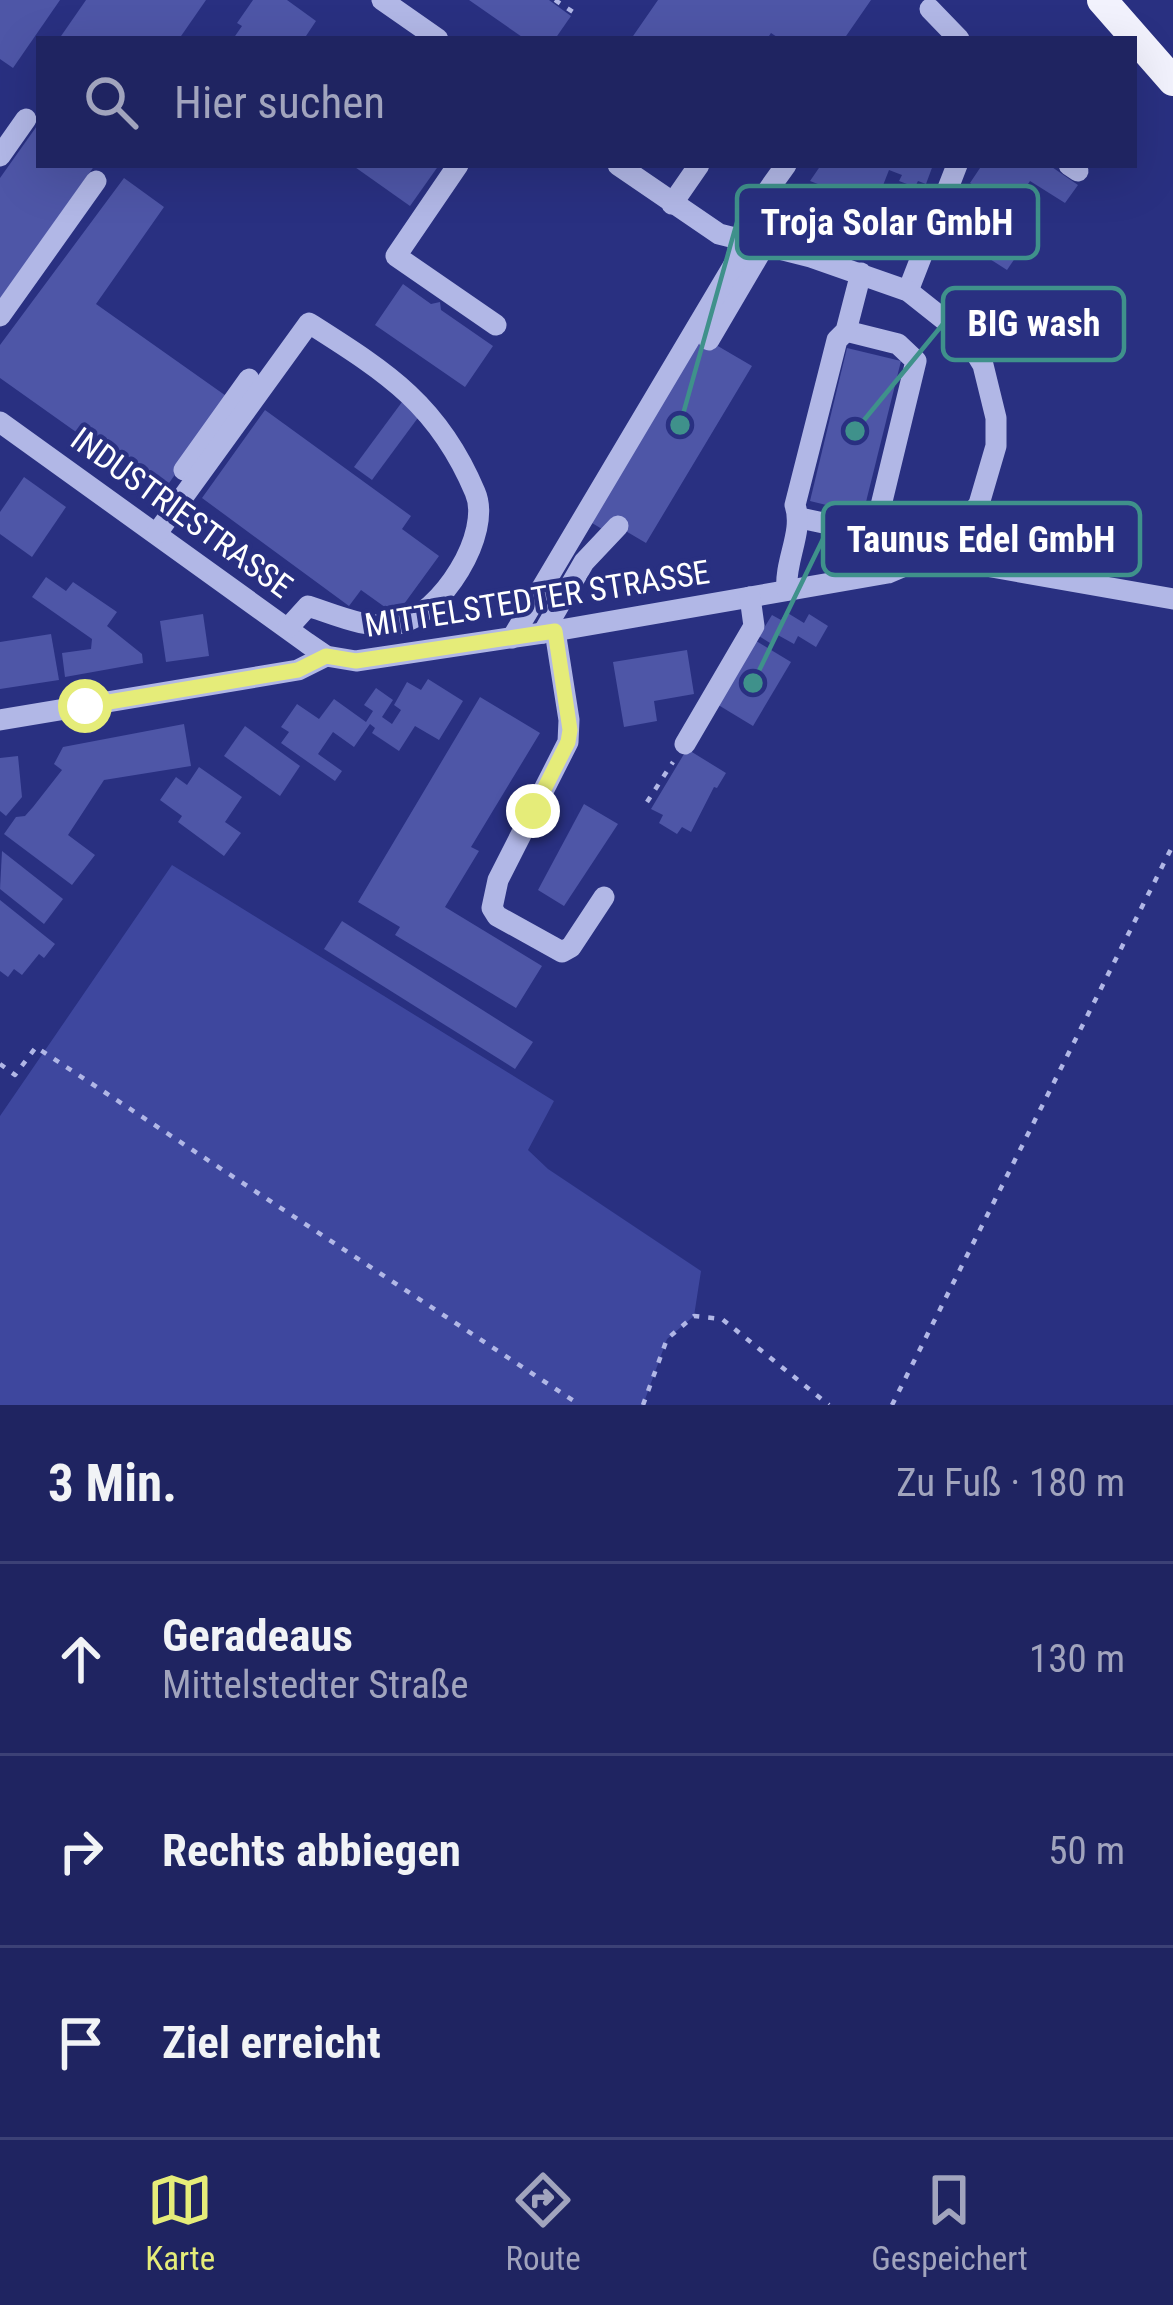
<!DOCTYPE html>
<html lang="de">
<meta charset="utf-8">
<style>
:root{--surface:#1f2461;--page:#2c306a;--text:#f1f3f6;--muted:#a1a4bd;--line:#3c4176;--accent:#e5ec79}
body{margin:0;font-family:"Roboto Condensed",sans-serif;background:var(--page);color:var(--text)}
.stop{position:absolute;width:36px;height:36px;margin:-27px;border:9px solid #e5ec79;border-radius:50%;background:#fff}
.stop.end{background:#e5ec79;border-color:#fff;box-shadow:0 3px 12px #0008}
.list{margin:0;padding:0;list-style:none}
h2{display:flex;justify-content:space-between;align-items:center;height:156px;margin:0;padding:0 48px;font-size:51px}
h2 small{font-size:39px;font-weight:400;color:var(--muted)}
.list li{display:grid;grid-template-columns:78px 1fr auto;gap:36px;align-items:center;box-sizing:border-box;height:192px;padding:0 48px;border-top:3px solid var(--line)}
.list b{display:block;font-size:45px;white-space:nowrap}
.list p{margin:0;font-size:39px;white-space:nowrap;color:var(--muted)}
.list em{font-size:39px;font-style:normal;color:var(--muted)}
.icon{flex:none;width:66px;height:66px;fill:none;stroke:currentColor;stroke-width:2;stroke-linecap:round;stroke-linejoin:round}
.map{position:relative;flex:none;width:1173px;height:1405px;overflow:hidden}
.search{position:absolute;background:var(--surface);box-shadow:0 12px 48px #0002;left:36px;right:36px;top:36px;height:132px;display:flex;align-items:center;gap:30px;box-sizing:border-box;padding:0 42px;border-radius:0px;color:var(--muted);font-size:45px}
.sheet{height:732px;background:var(--surface)}
nav{display:flex;justify-content:space-around;align-items:center;box-sizing:border-box;height:168px;border-top:3px solid var(--line);background:var(--surface);font-size:33px;color:var(--muted)}
nav a{display:grid;justify-items:center;gap:6px}
nav .on{color:var(--accent)}
.map>svg:first-child{display:block}
.green{fill:#3e479e}
.building{fill:#4e56a7}
.lines{fill:none;stroke-linecap:round;stroke-linejoin:round}
.path{stroke:#b1b7e6;stroke-width:4.5;stroke-dasharray:6 9;stroke-linecap:butt}
.minor{stroke:#b1b7e6;stroke-width:21}
.major{stroke:#f2f2fd;stroke-width:30}
.route{stroke:#e5ec79;stroke-width:15}
.labels{text-anchor:middle;stroke-width:9;stroke-linejoin:round;paint-order:stroke}
.street-label{font-size:33px;fill:#fff;stroke:#293081}
.leader{fill:none;stroke:#3f918b;stroke-width:4.5}
.callout-dot{fill:#3f918b;stroke:#293081;stroke-width:4.5}
.callout{fill:#293081;stroke:#3f918b;stroke-width:4.5}
.callout-label{font-size:36px;text-anchor:middle;font-weight:bold;fill:#fff}
</style>
<div class="map">
<svg width="1173" height="1405" viewBox="0 0 1173 1405">
<rect width="100%" height="100%" fill="#293081"/>
<!-- green -->
<path class="green" d="M 172,865 L 554,1101 L 528,1150 L 548,1169 L 701,1271 L 694,1316 L 667,1339 L 643,1405 L 0,1405 L 0,1116 Z"/>
<!-- building -->
<g class="building">
<path d="M 0,0 L 60,0 L 13,68 L 0,59 Z"/>
<path d="M 86,0 L 206,0 L 179,39 L 59,39 Z"/>
<path d="M 253,0 L 287,0 L 316,21 L 304,39 L 233,39 L 242,26 L 237,23 Z"/>
<path d="M 469,0 L 549,0 L 571,16 L 555,39 L 525,39 Z"/>
<path d="M 658,0 L 871,0 L 844,39 L 780,39 L 771,33 L 767,39 L 631,39 Z"/>
<path d="M 39,123 L 39,165 L 95,165 L 0,299 L 0,178 Z"/>
<path d="M 352,165 L 439,165 L 410,206 Z"/>
<path d="M 821,165 L 933,165 L 926,184 L 918,181 L 915,187 L 899,181 L 902,175 L 889,170 L 875,206 L 810,181 Z"/>
<path d="M 982,165 L 1049,165 L 1078,185 L 1065,203 L 1030,181 L 1011,210 L 970,183 Z"/>
<path d="M 124,178 L 164,207 L 96,304 L 229,398 L 162,493 L 0,378 L 0,345 Z"/>
<path d="M 988,221 L 1024,245 L 1007,270 L 971,247 Z"/>
<path d="M 403,284 L 431,304 L 440,302 L 441,310 L 493,346 L 465,387 L 375,325 Z"/>
<path d="M 699,335 L 752,366 L 646,543 L 612,523 L 607,532 L 592,523 Z"/>
<path d="M 847,348 L 901,361 L 863,514 L 810,501 Z"/>
<path d="M 402,402 L 420,415 L 372,480 L 354,467 Z"/>
<path d="M 265,410 L 411,516 L 402,529 L 439,556 L 396,615 L 361,590 L 349,606 L 202,498 Z"/>
<path d="M 24,477 L 66,507 L 32,557 L 0,534 L 0,512 Z"/>
<path d="M 46,577 L 66,591 L 73,582 L 117,612 L 107,626 L 142,654 L 143,663 L 65,677 L 62,653 L 91,649 L 92,639 L 32,597 Z"/>
<path d="M 786,612 L 804,623 L 809,614 L 828,626 L 816,647 L 798,636 L 794,644 L 776,634 L 770,643 L 759,636 L 772,615 L 781,620 Z"/>
<path d="M 203,614 L 209,656 L 166,662 L 160,621 Z"/>
<path d="M 51,634 L 59,680 L 0,689 L 0,642 Z"/>
<path d="M 753,639 L 791,662 L 753,726 L 715,703 Z"/>
<path d="M 687,650 L 694,694 L 654,701 L 657,721 L 624,727 L 613,662 Z"/>
<path d="M 428,679 L 463,701 L 439,740 L 415,726 L 399,751 L 372,733 L 375,728 L 370,724 L 354,747 L 333,732 L 318,754 L 342,771 L 335,781 L 281,743 L 289,732 L 281,727 L 297,704 L 319,719 L 334,699 L 366,722 L 373,711 L 364,705 L 376,688 L 393,700 L 382,717 L 392,724 L 401,710 L 394,705 L 407,682 L 421,690 Z"/>
<path d="M 480,697 L 540,733 L 471,847 L 479,851 L 445,907 L 542,966 L 516,1008 L 395,935 L 400,927 L 358,902 Z"/>
<path d="M 184,724 L 191,766 L 104,780 L 68,835 L 95,855 L 72,885 L 4,834 L 16,817 L 25,816 L 33,807 L 62,770 L 54,764 L 63,747 Z"/>
<path d="M 245,726 L 300,766 L 280,796 L 224,756 Z"/>
<path d="M 687,749 L 726,773 L 717,788 L 714,787 L 691,832 L 682,827 L 677,834 L 659,823 L 663,815 L 651,809 Z"/>
<path d="M 18,756 L 22,797 L 6,816 L 0,811 L 0,758 Z"/>
<path d="M 199,767 L 242,797 L 225,822 L 241,833 L 224,856 L 178,822 L 182,816 L 160,800 L 176,777 L 187,785 Z"/>
<path d="M 584,804 L 618,824 L 564,906 L 538,890 Z"/>
<path d="M 2,851 L 63,899 L 44,924 L 0,889 Z"/>
<path d="M 0,900 L 55,944 L 44,958 L 39,954 L 22,975 L 14,969 L 8,977 L 0,971 Z"/>
<path d="M 342,921 L 533,1042 L 515,1069 L 324,949 Z"/>
</g>
<g class="lines">
<!-- path -->
<g class="path">
<path d="M 555,0 L 573,12"/>
<path d="M 647,802 L 673,762"/>
<path d="M 0,1064 L 15,1075 L 36,1047 L 580,1405"/>
<path d="M 643,1405 L 667,1339 L 694,1316 L 722,1319 L 829,1405"/>
<path d="M 892,1405 L 1173,845"/>
</g>
<!-- minor -->
<g class="minor">
<path d="M 382,0 L 438,39"/>
<path d="M 930,9 L 959,39"/>
<path d="M 0,156 L 26,119"/>
<path d="M 458,165 L 396,256 L 496,325"/>
<path d="M 1069,165 L 1078,171"/>
<path d="M 672,204 L 699,165"/>
<path d="M 908,291 L 957,165"/>
<path d="M 0,316 L 96,181"/>
<path d="M 709,340 L 763,248"/>
<path d="M 0,422 L 307,643 L 326,656 L 356,661 L 543,633 L 888,573 L 942,550 L 979,504 L 996,446 L 996,418 L 983,365 L 966,337 L 908,291 L 811,257 L 719,234 L 618,165"/>
<path d="M 184,470 L 249,379"/>
<path d="M 800,518 L 847,528 L 877,522 L 916,361 L 898,344 L 846,331"/>
<path d="M 157,533 L 309,323 C 386,372 438,404 475,492 C 493,533 441,615 398,624 C 368,630 336,615 308,606 L 288,628"/>
<path d="M 942,550 L 969,563 L 1173,599"/>
<path d="M 787,590 C 784,561 804,532 795,505 L 837,340 L 846,331 L 861,273"/>
<path d="M 555,631 L 569,720 L 568,742 L 498,880 L 492,908 L 497,916 L 562,952 L 571,947 L 604,897"/>
<path d="M 543,633 L 584,562 L 618,526"/>
<path d="M 512,638 L 736,261 C 740,224 765,195 786,165"/>
<path d="M 0,720 L 298,670 L 326,656"/>
<path d="M 685,744 L 754,626 L 750,597"/>
</g>
<!-- major -->
<path class="major" d="M 1102,0 L 1173,81"/>
</g>
<g class="lines">
<!-- route -->
<path class="route" d="M 85,706 L 298,670 L 326,656 L 356,661 L 555,631 L 570,730 L 568,742 L 533,811"/>
</g>
<g class="labels">
<!-- street labels -->
<g class="street-label">
<text transform="translate(182 512) rotate(36)" y="12">INDUSTRIESTRASSE</text>
<text transform="translate(537 598) rotate(-9)" y="12">MITTELSTEDTER STRASSE</text>
</g>
</g>
<!-- callouts -->
<path class="leader" d="M680 425L737 222M855 431L943 324M753 683L823 539"/>
<g class="callout-dot">
<circle cx="680" cy="425" r="12"/>
<circle cx="855" cy="431" r="12"/>
<circle cx="753" cy="683" r="12"/>
</g>
<g class="callout">
<rect x="737" y="186" width="301" height="72" rx="12"/>
<rect x="943" y="288" width="181" height="72" rx="12"/>
<rect x="823" y="503" width="317" height="72" rx="12"/>
</g>
<g class="callout-label">
<text x="887" y="235">Troja Solar GmbH</text>
<text x="1034" y="336">BIG wash</text>
<text x="981" y="552">Taunus Edel GmbH</text>
</g>
</svg>
<div class="stop" style="left:85px;top:706px"></div>
<div class="stop end" style="left:533px;top:811px"></div>
<div class="search"><svg class="icon" aria-label="search" viewBox="0 0 24 24"><circle cx="10" cy="10" r="6"/><path d="M15 15l6 6"/></svg>Hier suchen</div>
</div>
<section class="sheet">
<h2>3 Min.<small>Zu Fuß · 180 m</small></h2>
<ul class="list">
<li><svg class="icon" aria-label="ahead" viewBox="0 0 24 24"><path d="M12 20V5M6 11l6-6 6 6"/></svg><div><b>Geradeaus</b><p>Mittelstedter Straße</p></div><em>130 m</em></li>
<li><svg class="icon" aria-label="right" viewBox="0 0 24 24"><path d="M7 20v-9h11M14 6l5 5-5 5"/></svg><div><b>Rechts abbiegen</b></div><em>50 m</em></li>
<li><svg class="icon" aria-label="arrive" viewBox="0 0 24 24"><path d="M6 21V4h12l-3 4 3 4H6"/></svg><div><b>Ziel erreicht</b></div></li>
</ul>
</section>
<nav>
<a class="on"><svg class="icon" aria-label="map" viewBox="0 0 24 24"><path d="M3 6l6-2 6 2 6-2v14l-6 2-6-2-6 2zM9 4v14M15 6v14"/></svg>Karte</a>
<a><svg class="icon" aria-label="directions" viewBox="0 0 24 24"><path d="M12 3l9 9-9 9-9-9zM9 14v-3h6M13 9l2 2-2 2"/></svg>Route</a>
<a><svg class="icon" aria-label="saved" viewBox="0 0 24 24"><path d="M7 4h10v16l-5-4-5 4z"/></svg>Gespeichert</a>
</nav>
